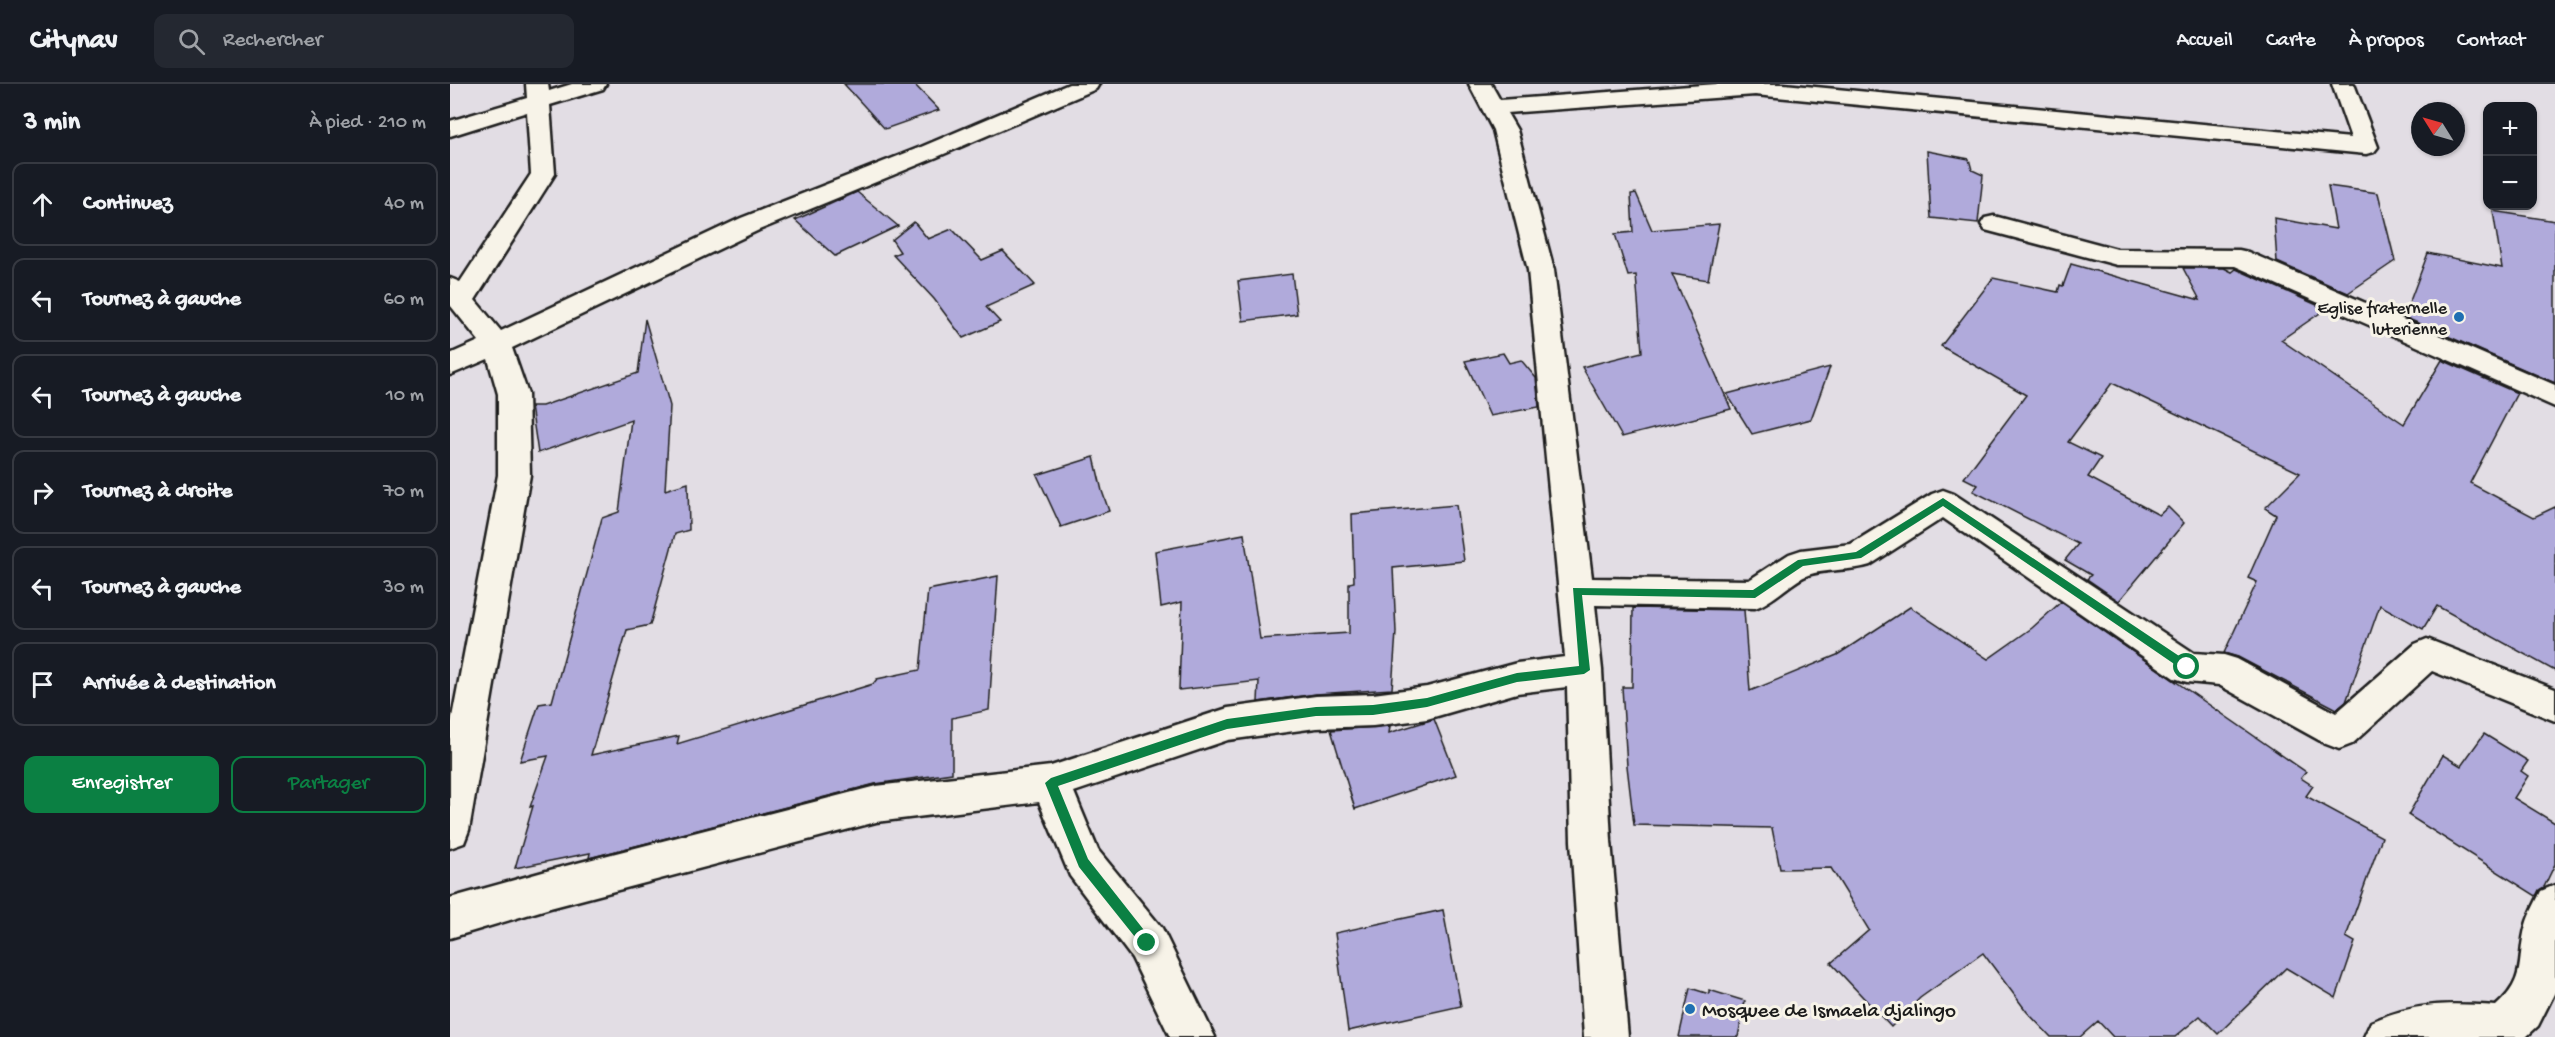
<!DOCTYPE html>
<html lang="fr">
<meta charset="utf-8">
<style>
:root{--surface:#171b24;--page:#242831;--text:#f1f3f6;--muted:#9ea1a6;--line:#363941;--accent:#0b8043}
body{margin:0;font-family:"Gochi Hand",sans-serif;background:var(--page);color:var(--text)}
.controls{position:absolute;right:18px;top:18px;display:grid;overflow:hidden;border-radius:12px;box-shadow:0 2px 4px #0004}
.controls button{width:54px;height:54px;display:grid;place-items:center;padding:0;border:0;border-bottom:2px solid var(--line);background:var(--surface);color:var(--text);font:30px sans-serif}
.compass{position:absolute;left:1961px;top:18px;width:54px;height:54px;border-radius:50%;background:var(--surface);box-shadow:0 2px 4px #0004;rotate:307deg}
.stop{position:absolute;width:18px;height:18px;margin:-14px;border:4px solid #0b8043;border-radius:50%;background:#fff}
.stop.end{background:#0b8043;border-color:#fff;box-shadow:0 2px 6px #0008}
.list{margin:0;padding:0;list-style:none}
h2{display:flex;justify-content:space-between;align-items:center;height:78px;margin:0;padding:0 24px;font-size:26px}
h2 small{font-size:20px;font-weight:400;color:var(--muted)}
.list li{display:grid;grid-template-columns:39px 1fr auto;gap:18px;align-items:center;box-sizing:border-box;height:84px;margin:0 12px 12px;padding:0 12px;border:2px solid var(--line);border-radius:12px}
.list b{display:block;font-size:22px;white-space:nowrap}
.list em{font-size:20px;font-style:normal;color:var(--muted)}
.actions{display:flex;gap:12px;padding:18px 24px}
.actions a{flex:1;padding:14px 0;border:2px solid var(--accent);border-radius:12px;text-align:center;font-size:21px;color:var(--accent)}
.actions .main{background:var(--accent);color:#fff}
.icon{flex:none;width:33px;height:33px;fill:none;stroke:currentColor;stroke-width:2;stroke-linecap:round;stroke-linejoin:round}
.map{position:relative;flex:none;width:2105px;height:953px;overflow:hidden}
header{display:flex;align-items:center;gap:36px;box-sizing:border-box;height:84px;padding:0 30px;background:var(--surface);border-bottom:2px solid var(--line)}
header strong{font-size:28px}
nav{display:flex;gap:33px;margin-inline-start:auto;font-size:21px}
.search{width:420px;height:54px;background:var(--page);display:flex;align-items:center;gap:15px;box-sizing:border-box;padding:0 21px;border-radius:12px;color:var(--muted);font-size:22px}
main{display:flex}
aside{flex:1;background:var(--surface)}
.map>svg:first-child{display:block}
.building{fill:#b0aadb;stroke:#1c1c1c;stroke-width:1.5}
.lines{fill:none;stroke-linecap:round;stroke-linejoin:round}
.minor-casing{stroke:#1c1c1c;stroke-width:5}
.minor{fill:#f7f3e8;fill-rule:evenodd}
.route{fill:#0b8043}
.poi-dot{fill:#1f6fb2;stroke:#f7f3e8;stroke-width:2}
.labels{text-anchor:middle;stroke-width:6;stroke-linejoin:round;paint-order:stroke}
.poi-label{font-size:18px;fill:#1c1c1c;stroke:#f7f3e8;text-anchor:end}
.near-poi-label{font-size:21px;fill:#1c1c1c;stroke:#f7f3e8;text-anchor:start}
</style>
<header>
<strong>Citynav</strong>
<div class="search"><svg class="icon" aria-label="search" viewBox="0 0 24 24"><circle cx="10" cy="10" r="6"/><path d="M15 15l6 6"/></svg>Rechercher</div>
<nav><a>Accueil</a><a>Carte</a><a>À propos</a><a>Contact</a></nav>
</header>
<main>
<aside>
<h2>3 min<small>À pied · 210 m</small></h2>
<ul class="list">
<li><svg class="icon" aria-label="ahead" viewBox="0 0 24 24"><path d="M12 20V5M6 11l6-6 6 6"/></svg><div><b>Continuez</b></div><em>40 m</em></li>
<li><svg class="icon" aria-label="left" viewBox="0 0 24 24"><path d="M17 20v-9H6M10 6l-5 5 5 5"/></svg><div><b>Tournez à gauche</b></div><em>60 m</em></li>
<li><svg class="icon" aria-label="left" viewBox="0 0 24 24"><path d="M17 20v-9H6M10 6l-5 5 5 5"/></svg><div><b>Tournez à gauche</b></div><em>10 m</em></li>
<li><svg class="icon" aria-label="right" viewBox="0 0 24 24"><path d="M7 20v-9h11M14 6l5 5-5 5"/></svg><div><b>Tournez à droite</b></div><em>70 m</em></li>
<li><svg class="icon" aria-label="left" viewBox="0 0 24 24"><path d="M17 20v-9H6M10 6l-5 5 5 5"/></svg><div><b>Tournez à gauche</b></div><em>30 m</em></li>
<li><svg class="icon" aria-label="arrive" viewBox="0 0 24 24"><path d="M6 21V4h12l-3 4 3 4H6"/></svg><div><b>Arrivée à destination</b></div></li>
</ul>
<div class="actions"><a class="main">Enregistrer</a><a>Partager</a></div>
</aside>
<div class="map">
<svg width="2105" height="953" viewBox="0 0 2105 953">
<rect width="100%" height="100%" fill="#e2dde4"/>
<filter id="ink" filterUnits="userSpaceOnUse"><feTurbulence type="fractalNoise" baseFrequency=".0167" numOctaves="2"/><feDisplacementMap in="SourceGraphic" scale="12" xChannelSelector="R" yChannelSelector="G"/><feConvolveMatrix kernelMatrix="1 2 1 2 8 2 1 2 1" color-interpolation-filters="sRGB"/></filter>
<g filter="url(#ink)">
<!-- building -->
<g class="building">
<path d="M 394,0 L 464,0 L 489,26 L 435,45 Z"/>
<path d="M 1477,67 L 1519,75 L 1522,86 L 1533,91 L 1528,139 L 1481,134 Z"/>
<path d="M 1878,102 L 1928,109 L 1945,177 L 1898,209 L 1827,178 L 1824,134 L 1886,145 Z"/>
<path d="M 407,108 L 448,142 L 385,172 L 345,136 Z"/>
<path d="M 1186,109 L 1202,146 L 1269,140 L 1258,196 L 1222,190 L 1281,325 L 1172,353 L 1132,283 L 1192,268 L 1186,191 L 1178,192 L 1165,150 L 1183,148 L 1181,110 Z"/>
<path d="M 2043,127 L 2105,137 L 2105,299 L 1954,233 L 1978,169 L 2052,184 Z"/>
<path d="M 464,138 L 478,155 L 502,145 L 532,176 L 553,167 L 585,201 L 536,223 L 550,238 L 513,254 L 484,215 L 443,171 L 450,168 L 442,156 Z"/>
<path d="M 1621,180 L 1750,216 L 1733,184 L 1774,184 L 1782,188 L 1786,185 L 1876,225 L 1831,256 L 1954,340 L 1992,276 L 2067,309 L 2020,399 L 2084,433 L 2105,423 L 2105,587 L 1987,522 L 1973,545 L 1930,521 L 1896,618 L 1887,625 L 1788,573 L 1774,569 L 1807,498 L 1798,494 L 1826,431 L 1815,424 L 1850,389 L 1662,299 L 1618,358 L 1651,374 L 1638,393 L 1709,431 L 1718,423 L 1734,439 L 1669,517 L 1637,495 L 1641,491 L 1615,476 L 1628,460 L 1523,407 L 1528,401 L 1514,394 L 1576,311 L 1491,262 L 1543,194 L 1608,208 L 1610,201 L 1613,202 Z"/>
<path d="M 842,190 L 847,230 L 793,237 L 788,197 Z"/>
<path d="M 195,235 L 220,322 L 215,406 L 238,399 L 239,446 L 225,450 L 200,541 L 177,546 L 141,671 L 229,652 L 227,660 L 423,600 L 427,595 L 470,586 L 478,506 L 548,492 L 539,626 L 502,634 L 502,689 L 425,700 L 139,774 L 140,769 L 65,784 L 83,722 L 80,723 L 98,672 L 70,677 L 89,620 L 102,618 L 152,434 L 169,428 L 181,336 L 88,369 L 81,322 L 92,322 L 188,289 Z"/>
<path d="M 1053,269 L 1059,279 L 1071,276 L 1086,294 L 1089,323 L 1040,332 L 1015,277 Z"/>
<path d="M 1380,283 L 1361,335 L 1302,350 L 1277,310 Z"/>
<path d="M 644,373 L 652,407 L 659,427 L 611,443 L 587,391 Z"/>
<path d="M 1006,421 L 1014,477 L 943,484 L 946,548 L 942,605 L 866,610 L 808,618 L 809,597 L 729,606 L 732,518 L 711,523 L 705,467 L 794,450 L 810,555 L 899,549 L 899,499 L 904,498 L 902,430 Z"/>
<path d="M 1611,518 L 1856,688 L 1851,694 L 1863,702 L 1856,712 L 1932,753 L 1896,853 L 1905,858 L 1886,914 L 1836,884 L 1768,950 L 1750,932 L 1725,953 L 1663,953 L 1648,937 L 1630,953 L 1601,953 L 1577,928 L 1533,869 L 1470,914 L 1441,943 L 1381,879 L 1419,846 L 1381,784 L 1330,785 L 1322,744 L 1184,741 L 1177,682 L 1172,603 L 1182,603 L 1183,524 L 1294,526 L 1300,607 L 1387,571 L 1460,523 L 1538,575 L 1582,544 Z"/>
<path d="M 984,635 L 1006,691 L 905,725 L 881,646 L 940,642 L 939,649 Z"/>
<path d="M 2034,650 L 2078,677 L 2071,687 L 2078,692 L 2064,714 L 2105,739 L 2105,780 L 2094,803 L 2089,806 L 2086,812 L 1958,731 L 1993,671 L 2011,682 Z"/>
<path d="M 993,826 L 1011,922 L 898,947 L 885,849 Z"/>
<path d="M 1240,904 L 1259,910 L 1259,906 L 1295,917 L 1288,953 L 1229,953 Z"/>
</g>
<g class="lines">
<defs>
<g id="minor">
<path d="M 76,0 L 98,0 L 99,7 L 122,0 L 156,0 L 153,5 L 100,21 L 105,90 L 25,216 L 51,247 L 291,134 L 471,63 L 619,0 L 649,0 L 646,5 L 487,73 L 309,146 L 62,264 L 78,310 L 80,391 L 19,746 L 14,759 L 0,764 L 0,644 L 48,391 L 48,310 L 38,275 L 0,291 L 0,270 L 29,257 L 0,221 L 0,194 L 10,198 L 81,90 L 77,28 L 0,52 L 0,37 L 77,14 Z"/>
<path d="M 1019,0 L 1041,0 L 1050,16 L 1267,0 L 1334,0 L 1901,54 L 1882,0 L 1904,0 L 1928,63 L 1924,68 L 1916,70 L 1305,11 L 1057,29 L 1067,46 L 1104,186 L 1142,494 L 1299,496 L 1339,470 L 1351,466 L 1401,460 L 1482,410 L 1493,406 L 1504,410 L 1744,569 L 1774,571 L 1787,575 L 1886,629 L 1965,560 L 1977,555 L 2105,605 L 2105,637 L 1982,587 L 1902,660 L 1889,665 L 1876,660 L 1769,601 L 1737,598 L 1724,594 L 1493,434 L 1420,481 C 1401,487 1374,485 1358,491 C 1339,499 1325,517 1305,524 L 1145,521 L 1152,586 L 1161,757 L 1178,953 L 1134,953 L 1121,757 L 1117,603 L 1067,609 L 977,635 L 923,642 L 866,644 L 778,656 L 624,708 L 648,766 L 712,844 L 765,953 L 720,953 L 682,874 L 620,792 L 589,718 L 426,738 L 100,824 L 0,854 L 0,814 L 100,786 L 426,702 L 601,682 L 778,624 L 866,612 L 923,610 L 977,603 L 1067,579 L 1115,573 L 1078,186 L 1043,46 Z"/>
<path d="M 1544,132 L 1667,165 L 1789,166 L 1798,168 L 2105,301 L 2105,323 L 1785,182 L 1667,181 L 1535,146 L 1531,140 L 1535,134 Z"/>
<path d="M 2105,801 L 2105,908 L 2088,942 L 2076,953 L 1914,953 L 1921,938 C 1968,918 1996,919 2046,922 C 2078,894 2066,876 2076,841 C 2079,830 2086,818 2091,807 Z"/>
</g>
</defs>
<!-- minor casing -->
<use href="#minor" class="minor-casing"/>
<!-- minor -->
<use href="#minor" class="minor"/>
</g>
</g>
<!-- route -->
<path class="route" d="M 1493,414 L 1741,580 L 1741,586 L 1733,586 L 1493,422 L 1411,474 L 1353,482 L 1305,514 L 1132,511 L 1140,586 L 1134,590 L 1067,598 L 977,623 L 923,631 L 866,632 L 777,645 L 608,702 L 638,775 L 701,855 L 701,863 L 697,865 L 693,863 L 629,783 L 595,699 L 601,694 L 777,635 L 866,623 L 923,621 L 977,614 L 1067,589 L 1129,582 L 1123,504 L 1303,506 L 1348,476 L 1406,468 Z"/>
<!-- markers -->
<g class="poi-dot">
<circle cx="2009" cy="233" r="6"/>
<circle cx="1240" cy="925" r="6"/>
</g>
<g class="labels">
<!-- poi labels -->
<g class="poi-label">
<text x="1997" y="229">Eglise fraternelle<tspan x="1997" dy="21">luterienne</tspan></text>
</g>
<!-- near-poi labels -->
<g class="near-poi-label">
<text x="1252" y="932">Mosquee de Ismaela djalingo</text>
</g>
</g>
</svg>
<div class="controls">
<button>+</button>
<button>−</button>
</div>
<svg class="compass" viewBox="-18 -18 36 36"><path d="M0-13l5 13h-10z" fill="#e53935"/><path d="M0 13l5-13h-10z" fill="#9ea1a6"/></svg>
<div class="stop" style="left:1737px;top:583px"></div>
<div class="stop end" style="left:697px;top:859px"></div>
</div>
</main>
